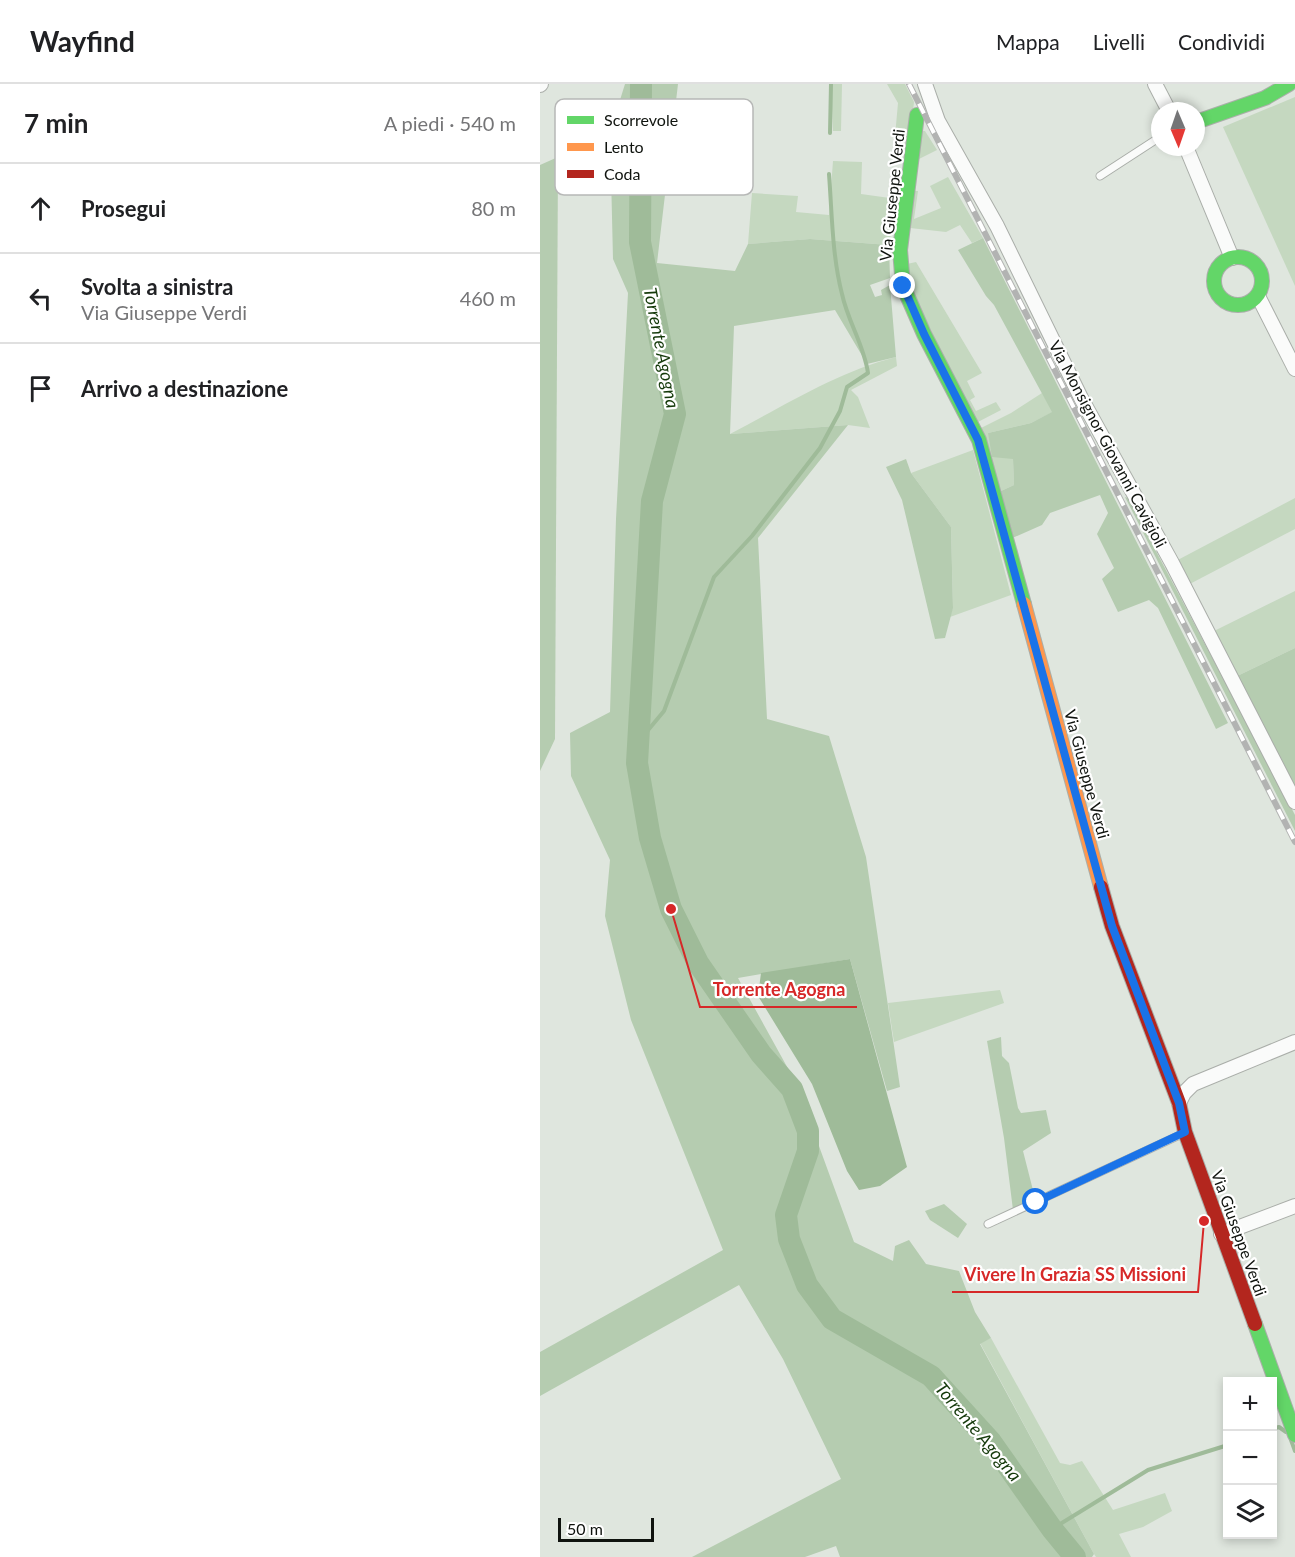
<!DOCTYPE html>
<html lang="it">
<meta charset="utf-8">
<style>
:root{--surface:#fff;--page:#f6f6f6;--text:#202124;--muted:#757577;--line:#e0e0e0}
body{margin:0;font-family:Lato,sans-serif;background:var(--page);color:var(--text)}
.controls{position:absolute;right:18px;bottom:18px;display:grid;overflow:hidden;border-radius:0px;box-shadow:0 3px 9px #0003}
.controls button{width:54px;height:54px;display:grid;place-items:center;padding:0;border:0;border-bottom:2px solid var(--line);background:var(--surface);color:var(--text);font:30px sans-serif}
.compass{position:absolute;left:611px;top:18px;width:54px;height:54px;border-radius:50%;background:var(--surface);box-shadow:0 3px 9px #0003;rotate:178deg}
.scale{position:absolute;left:18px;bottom:15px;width:96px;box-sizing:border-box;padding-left:6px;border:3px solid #0f130e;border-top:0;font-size:16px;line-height:21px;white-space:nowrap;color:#0f130e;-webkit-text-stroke:4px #fff;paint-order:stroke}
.stop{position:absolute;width:18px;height:18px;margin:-14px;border:4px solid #1a73e8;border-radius:50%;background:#fff}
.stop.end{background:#1a73e8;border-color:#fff;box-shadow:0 2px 6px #0008}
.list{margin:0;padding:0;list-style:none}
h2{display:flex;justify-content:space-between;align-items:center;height:78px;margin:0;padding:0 24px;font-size:26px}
h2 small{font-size:20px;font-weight:400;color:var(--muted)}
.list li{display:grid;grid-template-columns:39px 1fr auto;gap:18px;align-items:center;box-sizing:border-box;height:90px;padding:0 24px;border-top:2px solid var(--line)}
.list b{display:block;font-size:22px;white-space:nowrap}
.list p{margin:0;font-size:20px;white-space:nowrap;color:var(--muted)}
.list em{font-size:20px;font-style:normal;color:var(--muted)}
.icon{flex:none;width:33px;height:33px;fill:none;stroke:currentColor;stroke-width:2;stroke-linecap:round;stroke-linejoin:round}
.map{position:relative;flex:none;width:755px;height:1473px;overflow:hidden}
header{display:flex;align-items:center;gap:36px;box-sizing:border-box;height:84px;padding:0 30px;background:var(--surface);border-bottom:2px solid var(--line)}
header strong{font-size:28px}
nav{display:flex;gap:33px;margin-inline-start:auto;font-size:21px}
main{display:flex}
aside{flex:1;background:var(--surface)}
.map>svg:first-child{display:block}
.green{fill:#c5d8c0}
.forest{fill:#b5ccb0}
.water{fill:#9fbb99}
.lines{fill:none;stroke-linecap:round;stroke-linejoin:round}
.stream{stroke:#9fbb99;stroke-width:4}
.river{stroke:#9fbb99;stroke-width:22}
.lane-casing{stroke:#aaaea9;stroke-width:9}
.street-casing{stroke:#aaaea9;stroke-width:16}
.fast-casing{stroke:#aaaea9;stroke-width:16}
.slow-casing{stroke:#aaaea9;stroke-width:16}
.jam-casing{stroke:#aaaea9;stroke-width:16}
.lane{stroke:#fafbfa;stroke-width:7}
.street{stroke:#fafbfa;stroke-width:14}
.fast{stroke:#63d668;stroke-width:14}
.slow{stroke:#ff974d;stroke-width:14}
.jam{stroke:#b3261e;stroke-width:14}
.rail-casing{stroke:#b2b3b2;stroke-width:6}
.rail{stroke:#fff;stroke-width:4;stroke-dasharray:11;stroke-linecap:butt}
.route{stroke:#1a73e8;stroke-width:8}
.labels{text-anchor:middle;stroke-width:4.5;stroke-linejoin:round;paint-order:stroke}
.street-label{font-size:16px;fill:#0f130e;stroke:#fff}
.water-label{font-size:18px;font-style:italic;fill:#153a0b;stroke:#fff}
.key{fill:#fff;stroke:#b7b8b7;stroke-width:1.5}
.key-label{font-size:16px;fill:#0f130e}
.leader{fill:none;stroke:#d62828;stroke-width:2}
.callout-dot{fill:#d62828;stroke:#fff;stroke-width:2}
.callout-label{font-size:18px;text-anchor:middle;font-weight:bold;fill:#d62828;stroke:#fff;stroke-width:4.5;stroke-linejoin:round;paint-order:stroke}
</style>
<header>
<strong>Wayfind</strong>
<nav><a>Mappa</a><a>Livelli</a><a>Condividi</a></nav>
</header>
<main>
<aside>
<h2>7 min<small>A piedi · 540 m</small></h2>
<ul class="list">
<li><svg class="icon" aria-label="ahead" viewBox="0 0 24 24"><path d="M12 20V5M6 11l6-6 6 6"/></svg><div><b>Prosegui</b></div><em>80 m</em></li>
<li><svg class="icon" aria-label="left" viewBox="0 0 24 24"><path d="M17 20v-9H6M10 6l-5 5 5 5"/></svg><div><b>Svolta a sinistra</b><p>Via Giuseppe Verdi</p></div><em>460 m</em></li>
<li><svg class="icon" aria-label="arrive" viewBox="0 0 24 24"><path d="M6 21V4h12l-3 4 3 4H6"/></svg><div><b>Arrivo a destinazione</b></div></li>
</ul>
</aside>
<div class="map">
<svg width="755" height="1473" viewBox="0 0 755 1473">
<rect width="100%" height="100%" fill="#dfe6de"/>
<!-- green -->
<g class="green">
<path d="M 291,0 L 302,0 L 301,47 L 293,47 Z"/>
<path d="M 347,0 L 365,0 L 374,18 L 370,55 L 355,52 L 358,19 Z"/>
<path d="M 755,13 L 755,202 L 683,43 Z"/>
<path d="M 382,47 L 385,47 L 397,66 L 379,75 Z"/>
<path d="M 293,77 L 322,78 L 321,110 L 357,115 L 349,161 L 270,155 L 208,160 L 212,109 L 258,112 L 256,128 L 289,131 Z"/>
<path d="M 408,93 L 443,154 L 432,159 L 420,141 L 406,148 L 370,144 L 375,107 L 378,107 L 374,135 L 401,124 L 390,102 Z"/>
<path d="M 376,178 L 442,289 L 427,297 L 435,313 L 430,316 L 436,327 L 456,318 L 461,326 L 436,339 L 372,207 L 367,180 Z"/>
<path d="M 356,273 L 357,282 L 311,306 L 318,313 L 330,344 L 308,341 L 190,350 C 244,322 297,288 356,273 Z"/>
<path d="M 502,309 L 513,328 L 491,339 L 448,349 L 473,374 L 474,401 L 461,407 L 439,345 L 471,329 Z"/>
<path d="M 433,366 L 471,511 L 410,533 L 413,523 L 411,443 L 371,389 Z"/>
<path d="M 755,414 L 755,445 L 644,503 L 632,479 Z"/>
<path d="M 755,507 L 755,564 L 691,595 L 668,550 Z"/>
<path d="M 460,906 L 464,919 L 354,958 L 348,919 Z"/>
<path d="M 451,1254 L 520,1379 L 530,1381 L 542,1377 L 573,1426 L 625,1409 L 632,1427 L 603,1443 L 579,1450 L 591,1473 L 556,1473 L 554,1470 L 440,1259 Z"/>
</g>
<!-- forest -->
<g class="forest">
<path d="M 85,0 L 138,0 L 117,179 L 195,187 L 208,160 L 270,155 L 349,161 L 350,194 L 330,201 L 335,213 L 342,211 L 341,206 L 350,201 L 356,273 L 327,280 L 295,226 L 194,242 L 190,350 L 308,341 L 218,454 L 227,635 L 289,652 L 326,773 L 360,1003 L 347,1007 L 310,875 L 198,894 L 256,999 L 314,1158 L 353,1177 L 355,1162 L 369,1156 L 386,1180 L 419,1187 L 435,1228 L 451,1254 L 440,1260 L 554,1470 L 552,1473 L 300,1473 L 296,1462 L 265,1473 L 152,1473 L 301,1395 L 243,1275 L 199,1201 L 0,1312 L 0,1268 L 183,1166 L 91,936 L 65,832 L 70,776 L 31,692 L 30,649 L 70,628 L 76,435 L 88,209 L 73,175 L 70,48 Z"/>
<path d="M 18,73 L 15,655 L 0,687 L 0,81 Z"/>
<path d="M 443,154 L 688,639 L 676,645 L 618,524 L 609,516 L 578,528 L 562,495 L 574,484 L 557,450 L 568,429 L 560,411 L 510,429 L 502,441 L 470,455 L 461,407 L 474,401 L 473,375 L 452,373 L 448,349 L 491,339 L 512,328 L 454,221 L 446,212 L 418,166 Z"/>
<path d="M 366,375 L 371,389 L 411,443 L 413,524 L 405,554 L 395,555 L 362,416 L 346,383 Z"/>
<path d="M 585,413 L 588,414 L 755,731 L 755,747 Z"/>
<path d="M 755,564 L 755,717 L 691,595 Z"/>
<path d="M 461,953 L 462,972 L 469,979 L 478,1024 L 481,1029 L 506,1026 L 511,1049 L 483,1067 L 495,1114 L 473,1126 L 464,1054 L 447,957 Z"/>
<path d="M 404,1120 L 427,1140 L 418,1154 L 390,1136 L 385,1127 Z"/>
</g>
<!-- water -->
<path class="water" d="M 310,875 L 367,1083 L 340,1102 L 319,1106 L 307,1087 L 272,1000 L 218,912 L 221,889 Z"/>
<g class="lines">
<!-- stream -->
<g class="stream">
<path d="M 290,49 L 291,0"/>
<path d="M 99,657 L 124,627 L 174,493 L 212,452 L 280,364 L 300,327 L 307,303 L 328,289 C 324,261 308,238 302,210 C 292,171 292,129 289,90"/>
<path d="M 732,1345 L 739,1343 L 746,1348"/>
<path d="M 751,1356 L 755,1367"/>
<path d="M 512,1445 L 608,1386 L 688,1361"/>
</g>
<!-- river -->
<path class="river" d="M 101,0 L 100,158 L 135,330 L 112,417 L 97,679 L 110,754 L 131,825 L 158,879 L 221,970 L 252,1005 L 268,1047 L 268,1067 L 246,1131 L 249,1155 L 267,1201 L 292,1235 L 391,1292 L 451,1358 L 512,1445 L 535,1473"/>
<defs>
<g id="lane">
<path d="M 560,92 L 620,53"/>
<path d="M 448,1140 L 644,1049"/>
</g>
<g id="street">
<path d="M 385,0 L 398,37 L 457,142 L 541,314 L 632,479 L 755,718"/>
<path d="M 615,0 L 629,27"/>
<path d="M 0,1 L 1,0"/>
<path d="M 646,63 L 692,174"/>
<path d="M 718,212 L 755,285"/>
<path d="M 639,1019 L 644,1009 L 653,1000 L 755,958"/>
<path d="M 681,1150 L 755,1122"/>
</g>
<g id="fast">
<path d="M 377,31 L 360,166 L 363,202 L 384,250 L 439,356 L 484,520"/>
<path d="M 656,38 L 725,14 L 749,0"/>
<circle cx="698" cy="197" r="24"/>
<path d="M 715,1240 L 755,1351"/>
</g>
<path id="slow" d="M 484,520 L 561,803"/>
<path id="jam" d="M 561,803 L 572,842 L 639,1019 L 645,1048 L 715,1240"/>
</defs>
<!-- lane casing -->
<use href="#lane" class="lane-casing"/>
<!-- street casing -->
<use href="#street" class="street-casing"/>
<!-- fast casing -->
<use href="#fast" class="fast-casing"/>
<!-- slow casing -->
<use href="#slow" class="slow-casing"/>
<!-- jam casing -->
<use href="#jam" class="jam-casing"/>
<!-- lane -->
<use href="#lane" class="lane"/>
<!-- street -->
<use href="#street" class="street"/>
<!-- fast -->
<use href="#fast" class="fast"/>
<!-- slow -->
<use href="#slow" class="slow"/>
<!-- jam -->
<use href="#jam" class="jam"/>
<defs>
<path id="rail" d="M 369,0 L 755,758"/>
</defs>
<!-- rail casing -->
<use href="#rail" class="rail-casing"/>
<!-- rail -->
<use href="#rail" class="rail"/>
</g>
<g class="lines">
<!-- route -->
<path class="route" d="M 363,202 L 384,250 L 438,356 L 572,842 L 639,1019 L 645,1048 L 496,1118"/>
</g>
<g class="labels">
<!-- street labels -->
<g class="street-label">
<text transform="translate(352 111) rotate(-84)" y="6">Via Giuseppe Verdi</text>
<text transform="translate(568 360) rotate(62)" y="6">Via Monsignor Giovanni Cavigioli</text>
<text transform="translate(547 690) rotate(75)" y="6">Via Giuseppe Verdi</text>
<text transform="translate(699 1149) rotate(70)" y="6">Via Giuseppe Verdi</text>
</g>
<!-- water labels -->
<g class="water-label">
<text transform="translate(121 264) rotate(79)" y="6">Torrente Agogna</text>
<text transform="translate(438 1348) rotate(50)" y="6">Torrente Agogna</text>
</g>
</g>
<!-- legend -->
<rect x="15" y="15" width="198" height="96" rx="9" class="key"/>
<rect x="27" y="32" width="27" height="8" fill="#63d668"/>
<rect x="27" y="59" width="27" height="8" fill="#ff974d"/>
<rect x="27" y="86" width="27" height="8" fill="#b3261e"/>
<g class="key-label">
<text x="64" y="42">Scorrevole</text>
<text x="64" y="69">Lento</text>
<text x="64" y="96">Coda</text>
</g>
<!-- callouts -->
<path class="leader" d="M131 825L160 923H317M664 1137L658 1208H412"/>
<g class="callout-dot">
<circle cx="131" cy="825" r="6"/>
<circle cx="664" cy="1137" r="6"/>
</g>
<g class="callout-label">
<text x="239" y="912">Torrente Agogna</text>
<text x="535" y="1197">Vivere In Grazia SS Missioni</text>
</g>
</svg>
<div class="controls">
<button>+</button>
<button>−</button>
<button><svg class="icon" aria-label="layers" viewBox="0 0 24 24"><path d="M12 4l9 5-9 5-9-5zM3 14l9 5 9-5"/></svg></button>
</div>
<svg class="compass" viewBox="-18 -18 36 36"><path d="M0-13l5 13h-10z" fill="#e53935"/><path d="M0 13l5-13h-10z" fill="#757577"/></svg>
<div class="scale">50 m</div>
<div class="stop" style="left:496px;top:1118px"></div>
<div class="stop end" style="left:363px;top:202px"></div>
</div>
</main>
